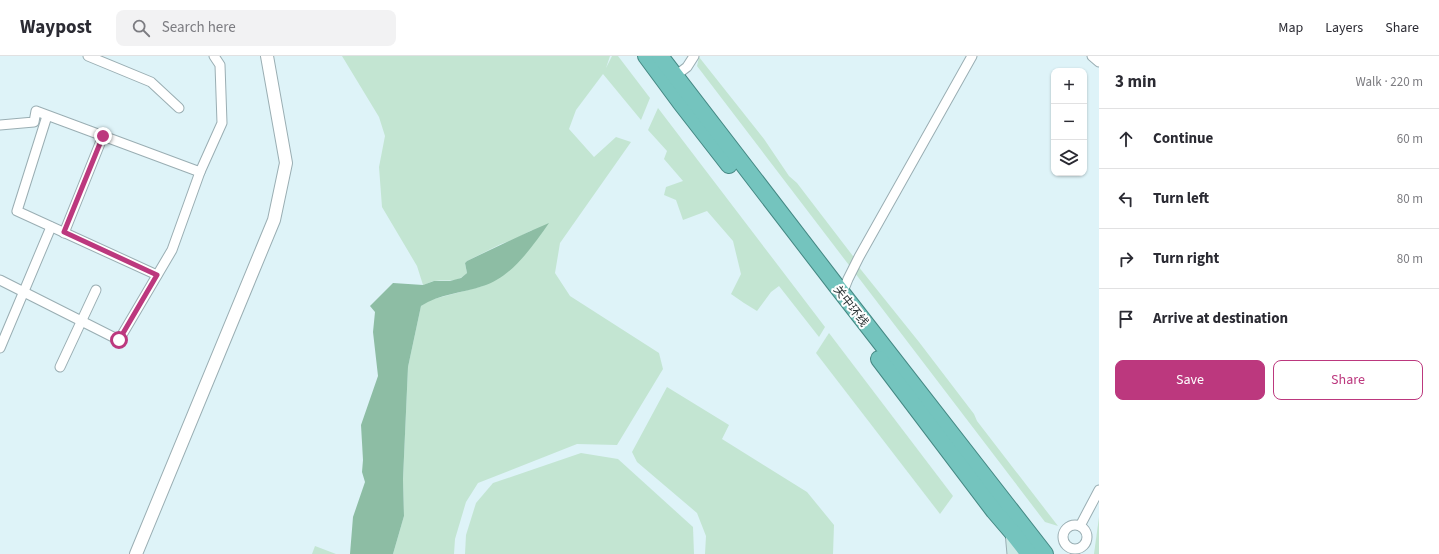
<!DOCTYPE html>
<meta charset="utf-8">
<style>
:root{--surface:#fff;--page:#f2f2f3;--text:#2b2b33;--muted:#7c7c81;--line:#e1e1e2;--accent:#bc387e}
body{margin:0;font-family:"Source Sans 3","Noto Sans SC",sans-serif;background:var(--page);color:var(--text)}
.controls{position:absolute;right:12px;top:12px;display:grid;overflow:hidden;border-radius:8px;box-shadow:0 1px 3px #0004}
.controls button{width:36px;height:36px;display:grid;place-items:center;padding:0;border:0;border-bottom:1px solid var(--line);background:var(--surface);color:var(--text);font:20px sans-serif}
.stop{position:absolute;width:12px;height:12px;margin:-9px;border:3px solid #bc387e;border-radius:50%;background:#fff}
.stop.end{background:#bc387e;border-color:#fff;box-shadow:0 1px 4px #0008}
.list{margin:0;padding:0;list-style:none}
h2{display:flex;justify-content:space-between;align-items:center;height:52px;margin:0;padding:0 16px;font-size:17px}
h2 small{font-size:13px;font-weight:400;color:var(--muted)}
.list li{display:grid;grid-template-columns:26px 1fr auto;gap:12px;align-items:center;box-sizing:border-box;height:60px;padding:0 16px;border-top:1px solid var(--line)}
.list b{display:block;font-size:15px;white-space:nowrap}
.list em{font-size:13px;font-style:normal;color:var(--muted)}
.actions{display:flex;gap:8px;padding:12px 16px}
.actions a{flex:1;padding:9px 0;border:1px solid var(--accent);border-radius:8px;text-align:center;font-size:14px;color:var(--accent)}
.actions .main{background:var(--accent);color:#fff}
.icon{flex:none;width:22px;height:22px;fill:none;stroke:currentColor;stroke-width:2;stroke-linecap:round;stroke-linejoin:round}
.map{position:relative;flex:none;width:1099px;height:498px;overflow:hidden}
header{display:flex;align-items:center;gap:24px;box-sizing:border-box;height:56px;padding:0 20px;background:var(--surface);border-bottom:1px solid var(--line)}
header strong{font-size:19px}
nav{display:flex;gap:22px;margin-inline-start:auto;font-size:14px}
.search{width:280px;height:36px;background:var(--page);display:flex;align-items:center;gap:10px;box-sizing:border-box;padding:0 14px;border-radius:8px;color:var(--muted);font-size:15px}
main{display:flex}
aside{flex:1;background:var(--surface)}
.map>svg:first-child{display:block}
.green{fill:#c3e5d2}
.forest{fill:#8dbda4}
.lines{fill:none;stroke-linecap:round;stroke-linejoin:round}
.minor-casing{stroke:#9aaeb3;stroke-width:11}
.tertiary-casing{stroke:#9aaeb3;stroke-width:14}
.secondary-casing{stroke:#9aaeb3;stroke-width:15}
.trunk-casing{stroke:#448883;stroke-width:18}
.minor{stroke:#fff;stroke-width:9}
.tertiary{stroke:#fff;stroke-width:12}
.secondary{stroke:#cbe9e6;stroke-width:13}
.trunk{stroke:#74c4be;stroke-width:16}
.route{stroke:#bc387e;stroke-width:5}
.labels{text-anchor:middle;stroke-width:4;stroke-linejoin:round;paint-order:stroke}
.street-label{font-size:12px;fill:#2c3436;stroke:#fff}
</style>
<header>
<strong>Waypost</strong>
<div class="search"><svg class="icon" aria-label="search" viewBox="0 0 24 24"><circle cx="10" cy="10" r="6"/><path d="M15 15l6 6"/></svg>Search here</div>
<nav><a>Map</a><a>Layers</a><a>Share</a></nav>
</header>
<main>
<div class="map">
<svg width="1099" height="498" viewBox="0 0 1099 498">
<rect width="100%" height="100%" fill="#def3f8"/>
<!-- green -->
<g class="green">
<path d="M 342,0 L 610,0 L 606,12 L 612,0 L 618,0 L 650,42 L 641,64 L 603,18 L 576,54 L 569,73 L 594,101 L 616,81 L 631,86 L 560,187 L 555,217 L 570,240 L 659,297 L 663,313 L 617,389 L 577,388 L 478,427 L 466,446 L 455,483 L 454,498 L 393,498 L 404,460 L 403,423 L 408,311 L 421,250 L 430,244 L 483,230 L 532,174 L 515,183 L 501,188 L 467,205 L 465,207 L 467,217 C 456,228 449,223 435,225 C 431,225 427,228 423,229 L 417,210 L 382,151 L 379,111 L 385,80 L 379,61 Z"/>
<path d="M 699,1 L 764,83 L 789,120 L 797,127 L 856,204 L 858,210 L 919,286 L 974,358 L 977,365 L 1058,470 L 1045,466 L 697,10 Z"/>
<path d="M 658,52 L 825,271 L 819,281 L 779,230 L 771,236 L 757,255 L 744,247 L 731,238 L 741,218 L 733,185 L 707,155 L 683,164 L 676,144 L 664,139 L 666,131 L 683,125 L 664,103 L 667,95 L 648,74 Z"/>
<path d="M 829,277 L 953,440 L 940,458 L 816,297 Z"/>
<path d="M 667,331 L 729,369 L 722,383 L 807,436 L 834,469 L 833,498 L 705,498 L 706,480 L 697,457 L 637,406 L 632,396 Z"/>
<path d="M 581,397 L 618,403 L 693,471 L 694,498 L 465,498 L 466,479 L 476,447 L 493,427 Z"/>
<path d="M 1099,461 L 1099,498 L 1094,498 Z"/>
<path d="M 315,490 L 336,498 L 312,498 Z"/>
</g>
<!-- forest -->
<path class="forest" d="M 549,167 C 532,191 512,221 483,230 C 462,237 439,238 421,250 L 408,311 L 403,423 L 404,460 L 393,498 L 350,498 L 353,461 L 365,426 L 362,416 L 363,404 L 361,369 L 378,320 L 373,276 L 375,256 L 370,250 L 393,227 L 423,229 L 434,225 L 450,225 L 461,222 L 467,217 L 465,207 L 467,205 C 494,192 521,179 549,167 Z"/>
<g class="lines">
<defs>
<g id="minor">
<path d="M 88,0 L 151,26 L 179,52"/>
<path d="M 1092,0 L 1099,6"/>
<path d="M 675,20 L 687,11 L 694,0"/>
<path d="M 47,60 L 17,155 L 157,219"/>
<path d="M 0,69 L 34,66 L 36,55 L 200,116 L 222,67 L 220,9 L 214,0"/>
<path d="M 64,177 L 103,80"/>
<path d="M 0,224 L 119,284 L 172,194 L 200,116"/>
<path d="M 842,238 L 848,223 L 859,201 L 972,0"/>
<path d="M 0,292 L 51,171"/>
<path d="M 60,311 L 96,234"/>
<circle cx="1075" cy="481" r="12"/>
<path d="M 1080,470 L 1099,434"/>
</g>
<path id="tertiary" d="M 136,498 L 274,164 L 286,107 L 267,0"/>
<path id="secondary" d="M 1012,476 L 1014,498"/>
<g id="trunk">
<path d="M 646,0 L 680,46 L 729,109"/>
<path d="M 660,0 L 835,228 L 1045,498"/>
<path d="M 879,303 L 994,455 L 1012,476 L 1029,498"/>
</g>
</defs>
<!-- minor casing -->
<use href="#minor" class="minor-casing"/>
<!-- tertiary casing -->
<use href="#tertiary" class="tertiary-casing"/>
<!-- secondary casing -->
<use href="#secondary" class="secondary-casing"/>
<!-- trunk casing -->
<use href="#trunk" class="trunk-casing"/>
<!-- minor -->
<use href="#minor" class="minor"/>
<!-- tertiary -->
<use href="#tertiary" class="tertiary"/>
<!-- secondary -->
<use href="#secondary" class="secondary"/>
<!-- trunk -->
<use href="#trunk" class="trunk"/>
</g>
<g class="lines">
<!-- route -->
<path class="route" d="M 103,80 L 64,176 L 157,219 L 119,284"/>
</g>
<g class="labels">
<!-- street labels -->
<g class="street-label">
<text transform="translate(851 250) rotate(52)" y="4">关中环线</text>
</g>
</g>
</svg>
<div class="controls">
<button>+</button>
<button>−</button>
<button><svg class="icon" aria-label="layers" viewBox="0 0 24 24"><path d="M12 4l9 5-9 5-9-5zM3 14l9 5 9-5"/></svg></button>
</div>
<div class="stop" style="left:119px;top:284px"></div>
<div class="stop end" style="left:103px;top:80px"></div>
</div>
<aside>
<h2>3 min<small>Walk · 220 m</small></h2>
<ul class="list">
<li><svg class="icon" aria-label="ahead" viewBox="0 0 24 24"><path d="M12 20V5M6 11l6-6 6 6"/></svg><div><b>Continue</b></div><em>60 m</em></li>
<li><svg class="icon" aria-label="left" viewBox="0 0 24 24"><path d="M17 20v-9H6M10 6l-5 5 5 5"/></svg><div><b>Turn left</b></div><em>80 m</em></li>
<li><svg class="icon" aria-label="right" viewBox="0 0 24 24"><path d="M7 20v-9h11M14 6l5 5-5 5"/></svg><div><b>Turn right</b></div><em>80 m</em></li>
<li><svg class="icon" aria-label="arrive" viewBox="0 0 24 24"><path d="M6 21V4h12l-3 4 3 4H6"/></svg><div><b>Arrive at destination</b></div></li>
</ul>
<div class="actions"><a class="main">Save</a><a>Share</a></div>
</aside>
</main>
